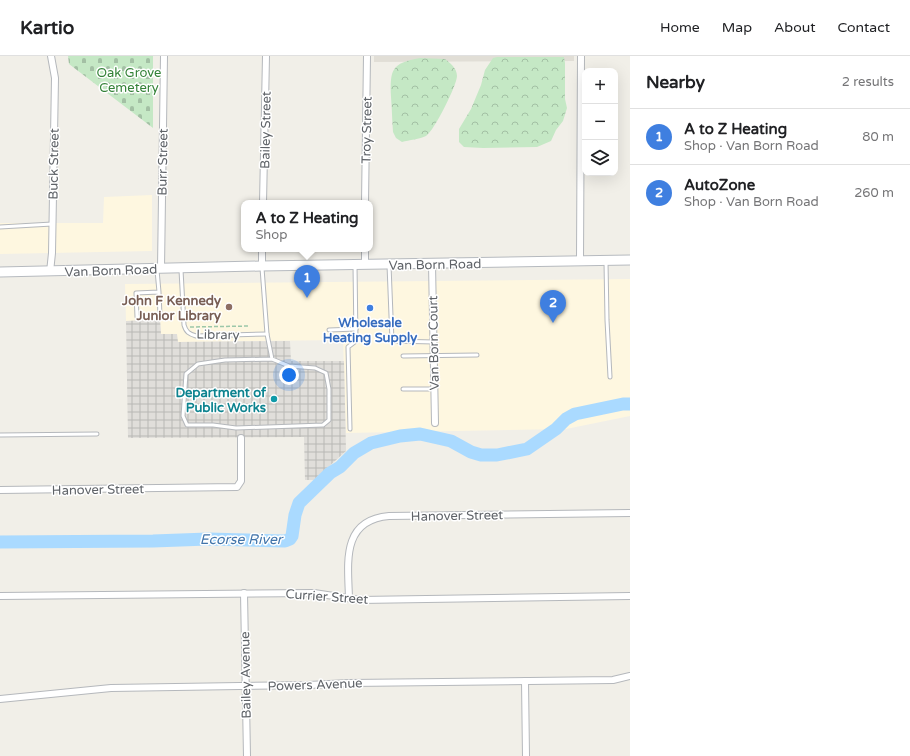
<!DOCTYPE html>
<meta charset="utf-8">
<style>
:root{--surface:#fff;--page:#f6f6f6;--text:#202124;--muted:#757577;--line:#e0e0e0;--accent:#ea4335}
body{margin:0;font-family:"Varela Round",sans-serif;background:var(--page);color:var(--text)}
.controls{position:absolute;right:12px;top:12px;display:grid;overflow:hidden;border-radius:8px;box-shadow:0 4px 16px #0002}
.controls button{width:36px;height:36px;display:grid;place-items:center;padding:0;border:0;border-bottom:1px solid var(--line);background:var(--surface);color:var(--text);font:20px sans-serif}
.you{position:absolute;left:289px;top:319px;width:14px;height:14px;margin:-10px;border:3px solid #fff;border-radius:50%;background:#1a73e8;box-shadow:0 0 0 6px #1a73e833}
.badge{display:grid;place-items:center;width:26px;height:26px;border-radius:50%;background:var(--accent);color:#fff;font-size:13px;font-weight:700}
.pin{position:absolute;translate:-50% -33px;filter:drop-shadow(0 1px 2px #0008)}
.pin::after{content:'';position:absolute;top:21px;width:14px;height:12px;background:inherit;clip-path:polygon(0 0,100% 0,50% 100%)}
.popup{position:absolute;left:241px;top:144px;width:132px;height:52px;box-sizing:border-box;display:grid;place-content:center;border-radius:8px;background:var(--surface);filter:drop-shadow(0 1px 3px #0005);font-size:13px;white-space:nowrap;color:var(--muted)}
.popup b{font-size:15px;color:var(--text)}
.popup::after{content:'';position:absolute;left:50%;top:100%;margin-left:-8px;border:8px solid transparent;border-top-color:var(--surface)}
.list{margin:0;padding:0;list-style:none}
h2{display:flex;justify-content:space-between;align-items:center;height:52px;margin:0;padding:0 16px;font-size:17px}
h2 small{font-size:13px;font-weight:400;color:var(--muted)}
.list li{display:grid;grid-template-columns:26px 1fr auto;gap:12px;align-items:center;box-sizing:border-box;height:56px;padding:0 16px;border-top:1px solid var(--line)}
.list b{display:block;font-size:15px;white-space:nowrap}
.list p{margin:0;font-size:13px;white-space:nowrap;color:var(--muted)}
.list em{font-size:13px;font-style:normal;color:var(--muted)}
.icon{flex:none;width:22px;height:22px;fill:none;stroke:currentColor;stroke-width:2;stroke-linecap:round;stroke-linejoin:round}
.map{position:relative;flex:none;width:630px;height:700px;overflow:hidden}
header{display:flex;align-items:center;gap:24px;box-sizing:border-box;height:56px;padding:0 20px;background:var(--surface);border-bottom:1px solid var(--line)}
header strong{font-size:19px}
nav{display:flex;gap:22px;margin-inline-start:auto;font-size:14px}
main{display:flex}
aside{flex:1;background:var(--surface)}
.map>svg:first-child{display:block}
.commercial{fill:#fef7e0}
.industrial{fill:url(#industrial-grid)}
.education{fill:#e1ded6}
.forest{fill:url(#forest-crowns)}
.cemetery{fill:url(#cemetery-stones)}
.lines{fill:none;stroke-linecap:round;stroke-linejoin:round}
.river{stroke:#aadaff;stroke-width:13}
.lane-casing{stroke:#b5b8bc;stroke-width:5}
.street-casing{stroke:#b5b8bc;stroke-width:8}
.secondary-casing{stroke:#b6babf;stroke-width:11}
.path{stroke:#9cc7a9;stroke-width:1.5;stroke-dasharray:4 2;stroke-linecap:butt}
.lane{stroke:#fff;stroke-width:3}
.street{stroke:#fff;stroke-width:6}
.secondary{stroke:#fff;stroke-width:9}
.education-dot{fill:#8d6e63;stroke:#fff;stroke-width:1.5}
.shop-dot{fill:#3f7fe0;stroke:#fff;stroke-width:1.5}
.culture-dot{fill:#0f9aa8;stroke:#fff;stroke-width:1.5}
.labels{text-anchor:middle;stroke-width:3;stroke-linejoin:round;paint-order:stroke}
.park-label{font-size:13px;fill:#348238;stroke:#fff}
.street-label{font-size:13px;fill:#5f6368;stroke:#fff}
.education-label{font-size:13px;font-weight:bold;fill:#785e54;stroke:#fff;text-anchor:end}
.shop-label{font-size:13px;font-weight:bold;fill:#366cbe;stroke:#fff}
.culture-label{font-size:13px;font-weight:bold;fill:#0d838f;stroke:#fff;text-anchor:end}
.water-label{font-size:14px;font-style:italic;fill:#4174aa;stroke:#fff}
</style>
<header>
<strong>Kartio</strong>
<nav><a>Home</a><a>Map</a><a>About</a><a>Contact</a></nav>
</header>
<main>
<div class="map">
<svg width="630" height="700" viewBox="0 0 630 700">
<defs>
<pattern id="industrial-grid" width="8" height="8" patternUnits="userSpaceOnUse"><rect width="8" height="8" fill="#e0deda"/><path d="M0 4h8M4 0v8" fill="none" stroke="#b9b8b5"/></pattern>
<pattern id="forest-crowns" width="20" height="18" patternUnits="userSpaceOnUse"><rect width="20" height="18" fill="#c5e8c5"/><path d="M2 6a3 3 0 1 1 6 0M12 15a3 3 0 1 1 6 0" fill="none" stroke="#a3c0a4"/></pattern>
<pattern id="cemetery-stones" width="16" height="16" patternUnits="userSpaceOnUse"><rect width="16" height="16" fill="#c5e8c5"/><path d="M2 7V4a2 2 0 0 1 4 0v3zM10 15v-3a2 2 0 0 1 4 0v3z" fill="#a3c0a4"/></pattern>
</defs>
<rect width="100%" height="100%" fill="#f1efe8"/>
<!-- commercial -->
<g class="commercial">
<path d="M 152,139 L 152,195 L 0,198 L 0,167 L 103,167 L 104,141 Z"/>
<path d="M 630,223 L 630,360 L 566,373 L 346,377 L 343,284 L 177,286 L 161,278 L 160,264 L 126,265 L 125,228 Z"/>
</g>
<!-- industrial -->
<path class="industrial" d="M 160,263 L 161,278 L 177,278 L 178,286 L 290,285 L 291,305 L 344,305 L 346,395 L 314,424 L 305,424 L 304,381 L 128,382 L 126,265 Z"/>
<!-- education -->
<path class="education" d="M 374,0 L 574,0 L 574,5 L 374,6 Z"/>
<!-- forest -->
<g class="forest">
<path d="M 497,1 L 564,1 L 565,7 L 565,43 L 567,52 L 563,65 L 556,74 L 551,85 L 537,91 L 483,92 L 464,91 L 459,86 L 459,73 L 471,53 L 481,29 L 485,14 L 493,2 Z"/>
<path d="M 420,2 L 445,3 C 450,7 457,12 457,20 C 457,29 434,75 426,80 C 420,83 409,84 402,86 L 396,82 L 393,76 C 392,64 392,53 391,41 C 390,14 391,7 420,2 Z"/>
</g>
<!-- cemetery -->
<path class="cemetery" d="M 68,0 L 153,0 L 153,72 L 69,8 Z"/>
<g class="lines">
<!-- river -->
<path class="river" d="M 0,486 L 153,485 L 208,483 L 285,485 L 290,483 L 292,480 L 295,459 L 299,447 L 330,417 L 340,411 L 354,397 L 371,387 L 400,380 L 420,378 L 451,385 L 471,396 L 481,399 L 497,399 L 527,393 L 556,373 L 566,363 L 575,358 L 623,348 L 630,348"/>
<defs>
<g id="lane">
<path d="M 0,171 L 52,168"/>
<path d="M 606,206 L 607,264 L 610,321"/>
<path d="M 389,209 L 392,285 L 434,286"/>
<path d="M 262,212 L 267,278 L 272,303 L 289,310 L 315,312 L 326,317 L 329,333 L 329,364 L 323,369 L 236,372 L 213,369 L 187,369 L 183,360 L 186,318 L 198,308 L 225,304 L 272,303"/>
<path d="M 157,214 L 159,236 L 160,260 L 137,261 L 136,237 L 159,236"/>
<path d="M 181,214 L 184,269 C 186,276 189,278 196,280 L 267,278"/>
<path d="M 329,274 L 356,273"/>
<path d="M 403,300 L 477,299"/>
<path d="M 403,333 L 434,333"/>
<path d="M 350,373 L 348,291 L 356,285 L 355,209"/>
<path d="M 0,379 L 97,378"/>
</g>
<g id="street">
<path d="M 263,147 L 266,0"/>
<path d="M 365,147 L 367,0"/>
<path d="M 262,193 L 262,210"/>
<path d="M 365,193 L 365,209"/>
<path d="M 580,205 L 581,0"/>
<path d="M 432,208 L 435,367"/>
<path d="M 161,212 L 164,0"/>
<path d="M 50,216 L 52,197 L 55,22 L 51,0"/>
<path d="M 0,434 L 237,431 L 241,425 L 241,382"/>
<path d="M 244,537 L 247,700"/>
<path d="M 0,540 L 314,537 L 360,544 L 630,540"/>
<path d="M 349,542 C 348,507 341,464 389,460 L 630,457"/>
<path d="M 525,625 L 526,700"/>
<path d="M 0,643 L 111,632 L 308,629 L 350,627 L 613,624 L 630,620"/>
</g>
<path id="secondary" d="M 0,216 L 261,210 L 630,204"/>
</defs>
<!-- lane casing -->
<use href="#lane" class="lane-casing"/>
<!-- street casing -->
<use href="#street" class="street-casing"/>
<!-- secondary casing -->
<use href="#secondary" class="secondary-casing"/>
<!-- path -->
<path class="path" d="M 190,271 L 250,270"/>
<!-- lane -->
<use href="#lane" class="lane"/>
<!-- street -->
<use href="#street" class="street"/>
<!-- secondary -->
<use href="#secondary" class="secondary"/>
</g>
<!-- markers -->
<circle class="education-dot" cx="229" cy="251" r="4"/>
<circle class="shop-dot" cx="370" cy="252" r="4"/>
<circle class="culture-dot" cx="274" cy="343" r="4"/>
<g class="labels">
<!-- park labels -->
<g class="park-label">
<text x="129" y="21">Oak Grove<tspan x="129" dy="15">Cemetery</tspan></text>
</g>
<!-- street labels -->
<g class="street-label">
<text transform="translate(265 74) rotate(-89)" y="5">Bailey Street</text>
<text transform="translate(366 74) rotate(-89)" y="5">Troy Street</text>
<text transform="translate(162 106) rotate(-89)" y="5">Burr Street</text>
<text transform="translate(53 108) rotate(-89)" y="5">Buck Street</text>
<text transform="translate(435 208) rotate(-1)" y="5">Van Born Road</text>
<text transform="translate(111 214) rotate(-2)" y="5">Van Born Road</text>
<text transform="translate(218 278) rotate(1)" y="5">Library</text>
<text transform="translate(433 287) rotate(-91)" y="5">Van Born Court</text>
<text transform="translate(98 433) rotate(-1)" y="5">Hanover Street</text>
<text transform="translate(457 459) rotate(-1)" y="5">Hanover Street</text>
<text transform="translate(327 540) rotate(4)" y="5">Currier Street</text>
<text transform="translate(245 619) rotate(-91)" y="5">Bailey Avenue</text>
<text transform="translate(315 628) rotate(-2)" y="5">Powers Avenue</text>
</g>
<!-- education labels -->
<g class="education-label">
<text x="221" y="249">John F Kennedy<tspan x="221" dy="15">Junior Library</tspan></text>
</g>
<!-- shop labels -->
<g class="shop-label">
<text x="370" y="271">Wholesale<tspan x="370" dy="15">Heating Supply</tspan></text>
</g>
<!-- culture labels -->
<g class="culture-label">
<text x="266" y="341">Department of<tspan x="266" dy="15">Public Works</tspan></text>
</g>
<!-- water labels -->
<g class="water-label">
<text x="241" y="488">Ecorse River</text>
</g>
</g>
</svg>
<div class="controls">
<button>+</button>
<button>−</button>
<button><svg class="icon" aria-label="layers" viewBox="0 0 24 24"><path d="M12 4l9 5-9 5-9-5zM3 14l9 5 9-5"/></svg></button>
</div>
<div class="you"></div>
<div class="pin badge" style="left:307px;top:242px;background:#3f7fe0">1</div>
<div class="popup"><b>A to Z Heating</b>Shop</div>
<div class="pin badge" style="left:553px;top:267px;background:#3f7fe0">2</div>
</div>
<aside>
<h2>Nearby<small>2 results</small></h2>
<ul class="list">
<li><span class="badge" style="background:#3f7fe0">1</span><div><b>A to Z Heating</b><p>Shop · Van Born Road</p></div><em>80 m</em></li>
<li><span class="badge" style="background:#3f7fe0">2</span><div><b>AutoZone</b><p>Shop · Van Born Road</p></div><em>260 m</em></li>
</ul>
</aside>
</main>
